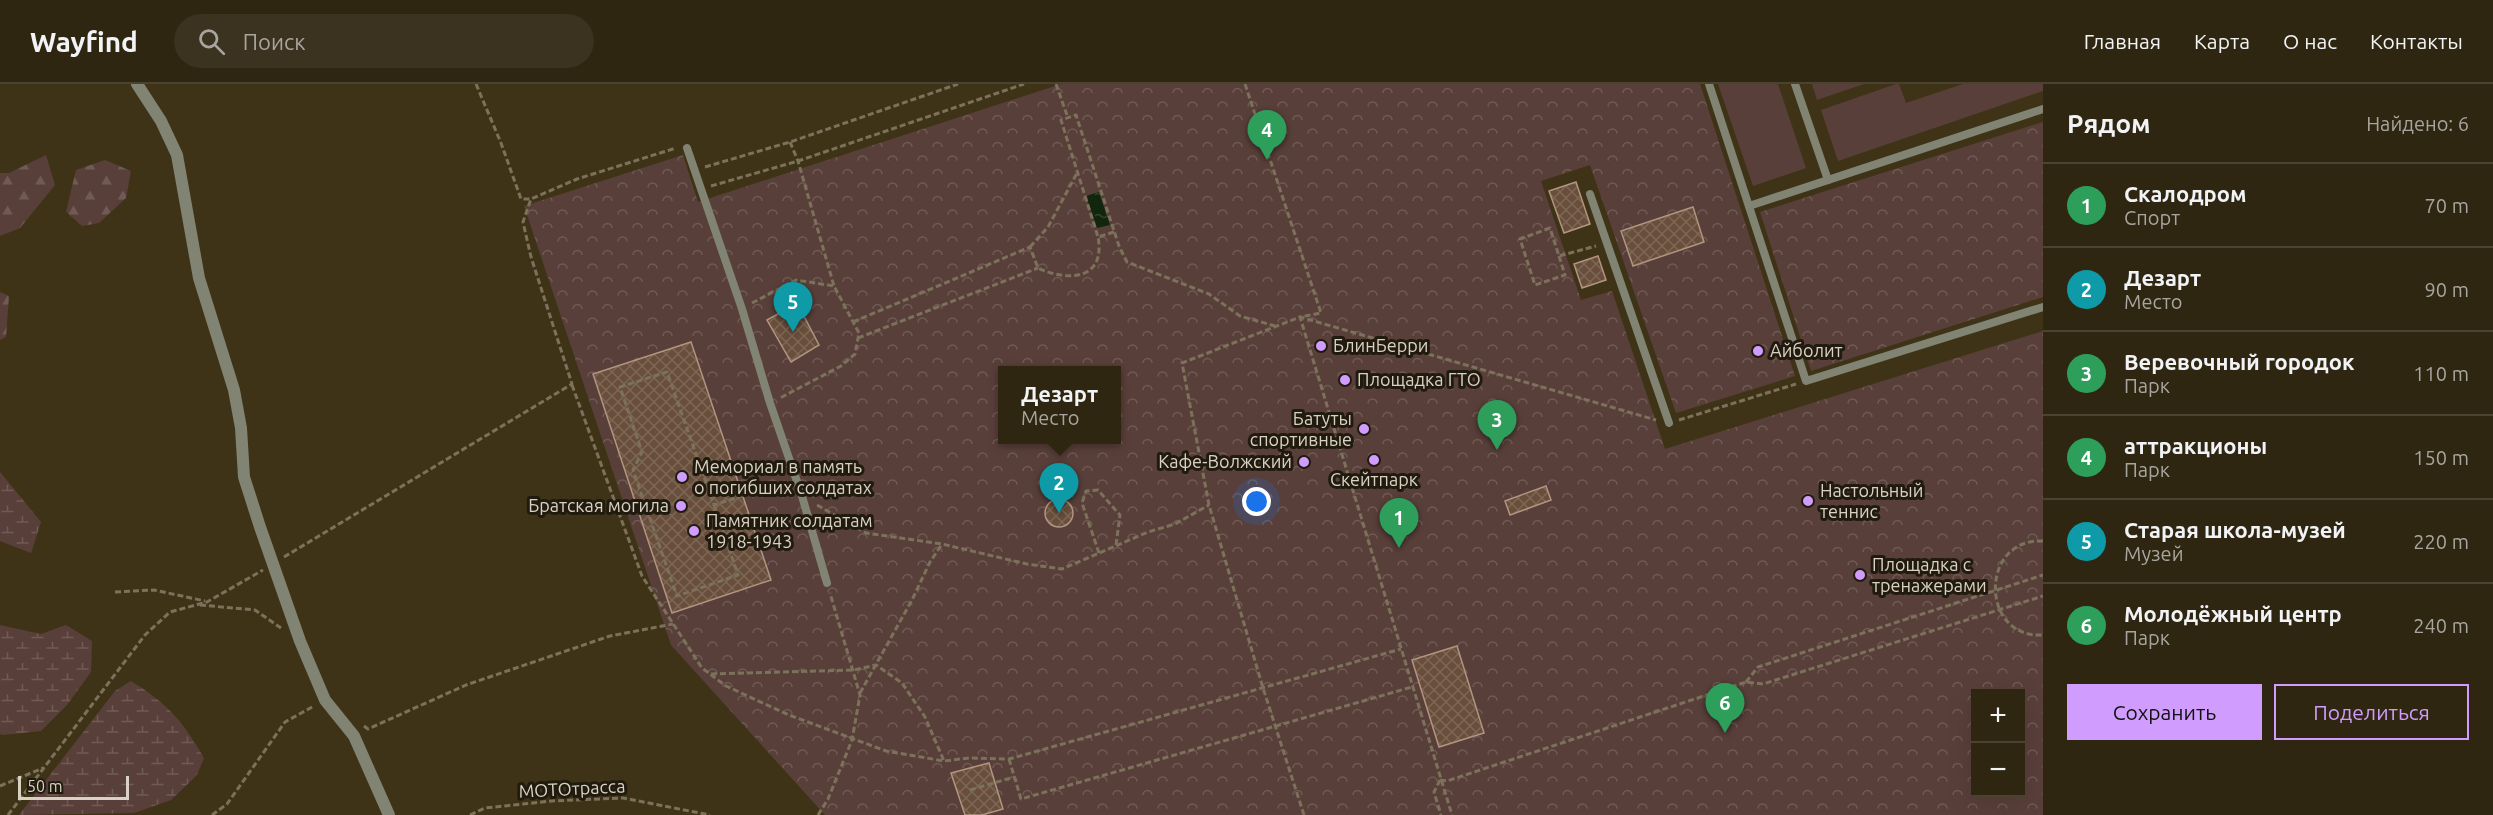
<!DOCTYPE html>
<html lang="ru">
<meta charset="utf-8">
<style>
:root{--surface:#2f2611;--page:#3b321f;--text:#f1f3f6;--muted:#a7a59f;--line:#4a4331;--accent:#d09dfe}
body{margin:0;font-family:Ubuntu,sans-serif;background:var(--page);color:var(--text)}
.controls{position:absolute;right:18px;bottom:18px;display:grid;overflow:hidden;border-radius:0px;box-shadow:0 6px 24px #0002}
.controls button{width:54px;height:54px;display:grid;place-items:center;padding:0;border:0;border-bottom:2px solid var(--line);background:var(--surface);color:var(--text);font:30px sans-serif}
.scale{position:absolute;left:18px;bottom:15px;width:111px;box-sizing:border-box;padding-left:6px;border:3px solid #d9d2c2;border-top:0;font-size:16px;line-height:21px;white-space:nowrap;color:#d9d2c2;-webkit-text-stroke:4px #211b0f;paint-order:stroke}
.you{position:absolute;left:1257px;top:418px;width:21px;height:21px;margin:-15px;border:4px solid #fff;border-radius:50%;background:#1a73e8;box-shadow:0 0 0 9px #1a73e833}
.badge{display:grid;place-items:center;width:39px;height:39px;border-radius:50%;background:var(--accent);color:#fff;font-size:20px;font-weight:700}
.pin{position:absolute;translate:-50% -50px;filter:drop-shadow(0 2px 3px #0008)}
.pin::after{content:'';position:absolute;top:32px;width:21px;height:18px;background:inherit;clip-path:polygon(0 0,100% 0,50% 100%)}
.popup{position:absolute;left:998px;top:282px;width:123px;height:78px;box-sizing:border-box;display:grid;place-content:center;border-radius:0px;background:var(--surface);filter:drop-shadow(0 2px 4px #0005);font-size:20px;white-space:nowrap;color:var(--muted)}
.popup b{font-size:22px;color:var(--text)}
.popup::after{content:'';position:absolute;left:50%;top:100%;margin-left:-12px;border:12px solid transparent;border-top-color:var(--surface)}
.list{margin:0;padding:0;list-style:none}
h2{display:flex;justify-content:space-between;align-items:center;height:78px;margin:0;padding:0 24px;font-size:26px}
h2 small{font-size:20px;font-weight:400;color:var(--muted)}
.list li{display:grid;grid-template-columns:39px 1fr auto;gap:18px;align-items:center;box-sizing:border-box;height:84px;padding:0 24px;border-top:2px solid var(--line)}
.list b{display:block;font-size:22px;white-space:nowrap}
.list p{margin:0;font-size:20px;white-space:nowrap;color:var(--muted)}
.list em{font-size:20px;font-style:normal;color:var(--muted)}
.actions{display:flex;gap:12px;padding:18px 24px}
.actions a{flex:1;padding:14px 0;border:2px solid var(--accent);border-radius:0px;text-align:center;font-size:21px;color:var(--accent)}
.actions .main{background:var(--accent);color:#111}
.icon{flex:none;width:33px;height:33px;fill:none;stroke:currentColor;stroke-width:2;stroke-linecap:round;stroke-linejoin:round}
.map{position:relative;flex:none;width:2043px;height:731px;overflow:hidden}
header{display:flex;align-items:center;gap:36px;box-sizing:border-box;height:84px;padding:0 30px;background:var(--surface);border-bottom:2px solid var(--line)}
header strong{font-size:28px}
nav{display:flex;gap:33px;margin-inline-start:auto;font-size:21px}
.search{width:420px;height:54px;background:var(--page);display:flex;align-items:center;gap:15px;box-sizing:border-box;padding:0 21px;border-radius:33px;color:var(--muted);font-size:22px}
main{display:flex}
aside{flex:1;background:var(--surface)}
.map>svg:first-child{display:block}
.grass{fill:#593f3a}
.forest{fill:url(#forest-firs)}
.wetland{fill:url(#wetland-marsh)}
.park{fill:url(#park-crowns);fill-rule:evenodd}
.water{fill:url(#water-ripples)}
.building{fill:url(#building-cross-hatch);stroke:#b29580;stroke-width:1.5}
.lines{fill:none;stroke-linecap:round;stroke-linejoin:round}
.path{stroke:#7c725b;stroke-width:3;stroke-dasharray:6 3;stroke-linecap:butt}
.service{stroke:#818373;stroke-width:8}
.minor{stroke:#818373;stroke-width:12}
.poi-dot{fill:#d09dfe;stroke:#211b0f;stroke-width:2}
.labels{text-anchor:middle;stroke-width:6;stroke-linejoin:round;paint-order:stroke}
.poi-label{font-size:18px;fill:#d9d2c2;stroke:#211b0f;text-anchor:start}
.street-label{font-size:18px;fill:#d9d2c2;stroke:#211b0f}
</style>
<header>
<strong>Wayfind</strong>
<div class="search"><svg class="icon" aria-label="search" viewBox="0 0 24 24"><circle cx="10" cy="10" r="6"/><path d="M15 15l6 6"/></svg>Поиск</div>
<nav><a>Главная</a><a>Карта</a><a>О нас</a><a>Контакты</a></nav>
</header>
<main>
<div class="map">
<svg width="2043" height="731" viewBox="0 0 2043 731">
<defs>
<pattern id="forest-firs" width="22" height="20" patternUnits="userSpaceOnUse" patternTransform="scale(1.5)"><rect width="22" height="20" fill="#593f3a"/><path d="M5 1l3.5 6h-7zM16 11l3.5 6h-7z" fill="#705a55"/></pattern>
<pattern id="wetland-marsh" width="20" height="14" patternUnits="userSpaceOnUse" patternTransform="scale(1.5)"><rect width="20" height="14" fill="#593f3a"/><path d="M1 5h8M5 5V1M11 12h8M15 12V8" fill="none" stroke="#705a55"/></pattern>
<pattern id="park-crowns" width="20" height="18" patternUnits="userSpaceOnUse" patternTransform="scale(1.5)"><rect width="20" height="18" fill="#593f3a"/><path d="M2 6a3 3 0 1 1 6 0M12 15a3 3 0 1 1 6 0" fill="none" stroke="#705a55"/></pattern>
<pattern id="water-ripples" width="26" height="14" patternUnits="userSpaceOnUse" patternTransform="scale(1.5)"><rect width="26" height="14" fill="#11260d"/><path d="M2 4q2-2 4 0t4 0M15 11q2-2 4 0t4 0" fill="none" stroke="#33452f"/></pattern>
<pattern id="building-cross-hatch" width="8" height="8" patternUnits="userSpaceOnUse" patternTransform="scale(1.5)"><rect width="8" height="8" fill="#684e3b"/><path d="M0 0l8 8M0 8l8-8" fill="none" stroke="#7d6756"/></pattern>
</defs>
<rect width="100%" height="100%" fill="#3f3317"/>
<!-- grass -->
<g class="grass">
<path d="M 1718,0 L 1778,0 L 1806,84 L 1753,102 Z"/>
<path d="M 1812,0 L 1864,0 L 1817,16 Z"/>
<path d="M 1896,0 L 1899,0 L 1906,19 L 1963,0 L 2043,0 L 2043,7 L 1838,77 L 1821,26 Z"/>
</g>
<!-- forest -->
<g class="forest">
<path d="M 46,71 L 55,101 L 20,144 L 0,152 L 0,89 L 9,89 Z"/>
<path d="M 105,76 L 131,87 L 126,114 L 99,139 L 82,142 L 66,128 L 76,86 Z"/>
<path d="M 0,208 L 9,212 L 6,253 L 0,256 Z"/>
</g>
<!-- wetland -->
<g class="wetland">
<path d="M 0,388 L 41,438 L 31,469 L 0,457 Z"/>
<path d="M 0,541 L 41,550 L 66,541 L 92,557 L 91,588 L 67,621 L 41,647 L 3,651 L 0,650 Z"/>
<path d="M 131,597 C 169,621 181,635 204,674 L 197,691 L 171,716 L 134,729 L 19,731 L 115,607 Z"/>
</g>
<!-- park -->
<g class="park">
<path d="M 1061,0 L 1700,0 L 1795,292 L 1676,329 L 1590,81 L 1541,97 L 1581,216 L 1612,207 L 1665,365 L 2043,247 L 2043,731 L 825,731 L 671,561 L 524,122 L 683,71 L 698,118 ZM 1002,286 L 1116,286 L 1116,356 L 1002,356 ZM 1976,610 L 2020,610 L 2020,708 L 1976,708 Z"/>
<path d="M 2043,38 L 2043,213 L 1811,287 L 1760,128 Z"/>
</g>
<!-- water -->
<path class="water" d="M 1099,108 L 1110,141 L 1097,144 L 1086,112 Z"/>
<!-- building -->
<g class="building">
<path d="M 1576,98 L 1590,140 L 1564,149 L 1549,107 Z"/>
<path d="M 1693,123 L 1704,158 L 1633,182 L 1621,147 Z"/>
<path d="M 1598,172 L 1606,196 L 1582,204 L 1574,180 Z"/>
<path d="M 797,219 L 819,261 L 791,278 L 767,236 Z"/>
<path d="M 691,258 L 771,496 L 672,529 L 593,290 Z"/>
<path d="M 1546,402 L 1551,416 L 1510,431 L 1505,417 Z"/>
<circle cx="1059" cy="429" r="14"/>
<path d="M 1457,562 L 1484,649 L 1439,663 L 1412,576 Z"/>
<path d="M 989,679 L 1003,725 L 982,731 L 965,731 L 951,689 Z"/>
</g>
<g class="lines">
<!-- path -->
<g class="path">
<path d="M 476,0 L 501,59 L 521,115 L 531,115"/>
<path d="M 1056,0 L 1068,34"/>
<path d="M 1245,0 L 1321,229 L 1300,233 L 1452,731"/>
<path d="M 790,58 L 798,77 L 834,202"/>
<path d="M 705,83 L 790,58 L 958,0"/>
<path d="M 711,102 L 798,77 L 1024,0"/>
<path d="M 1114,148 L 1098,153 L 1061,36 L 1076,31 L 1119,162 L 1127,178 L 1209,210 L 1240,232 L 1275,242"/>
<path d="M 1030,163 L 1048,143 L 1077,89"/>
<path d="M 1559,172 L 1565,191 L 1535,201 L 1520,155 L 1550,144 L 1559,172 L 1596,162"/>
<path d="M 752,219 L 796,196 L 834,202 L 859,249 L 855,270 L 841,282 L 780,314"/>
<path d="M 853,238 L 1030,163 L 1038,184 C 1068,198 1106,196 1098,153"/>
<path d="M 858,254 L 1038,184"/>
<path d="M 572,301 L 642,492 L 702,584 L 726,602 L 789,631 L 886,667 L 944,677 L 969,674 L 1009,675 L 1401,565"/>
<path d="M 1679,336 L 1796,300"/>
<path d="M 714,421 L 738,491 L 677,512 L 633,386 L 642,368 L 620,303 L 667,288 L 714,421 L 785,398"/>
<path d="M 817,421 L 866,449 L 942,460 L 1027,480 L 1062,485 L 1148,448 L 1175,440 L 1209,421"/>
<path d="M 2043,457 C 1979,454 1980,555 2043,551"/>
<path d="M 1099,469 L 1082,419 L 1086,407 L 1098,406 L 1120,431 L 1116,461"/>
<path d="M 284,473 L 572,300 L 531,173 L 523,138 L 531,115 L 577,95 L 676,64"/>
<path d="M 115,508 L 154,506 L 205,517"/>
<path d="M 200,521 L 255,526 L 281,544"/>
<path d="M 711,590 L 854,586 L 876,581 L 902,599 L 925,633 L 944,677"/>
<path d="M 1746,598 L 1758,583 L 2043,491"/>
<path d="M 860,609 L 912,516 L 930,478 L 942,460"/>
<path d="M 364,642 L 368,645 L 466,601 L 610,552 L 673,540"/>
<path d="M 1009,675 L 1021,715 L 1412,603"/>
<path d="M 1440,696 L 1447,697 L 1746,598 L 1763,600 L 2043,512"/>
<path d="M 1440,696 L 1434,708 L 1441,731"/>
<path d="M 0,702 L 43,684"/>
<path d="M 970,706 L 1014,693"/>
<path d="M 8,731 L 145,551 L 170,528 L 207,518 L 263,486"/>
<path d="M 212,731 L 227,720 L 285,638 L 314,622"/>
<path d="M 470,731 L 485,724 L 552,717 L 623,714 L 710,731"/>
<path d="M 818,731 L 828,715 L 852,656 L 860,611 L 830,509"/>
<path d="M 1304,731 L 1263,604 L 1209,421 L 1182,279 L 1300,233 L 1656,336"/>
</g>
<!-- service -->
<g class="service">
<path d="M 1709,0 L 1806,297 L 2043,223"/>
<path d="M 1795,0 L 1828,96"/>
<path d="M 687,64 L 742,225 L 770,319 L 802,412 L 827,499"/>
<path d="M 1590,110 L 1669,339"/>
<path d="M 1749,122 L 2043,25"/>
</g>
<!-- minor -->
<path class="minor" d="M 137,0 L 161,37 L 177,71 L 199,194 L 234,306 L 241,344 L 244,393 L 260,443 L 300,557 L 325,616 L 354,652 L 389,731"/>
</g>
<!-- markers -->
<g class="poi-dot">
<circle cx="1321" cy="262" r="6"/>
<circle cx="1758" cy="267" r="6"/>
<circle cx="1345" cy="296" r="6"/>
<circle cx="1364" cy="345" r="6"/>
<circle cx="1374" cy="376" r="6"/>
<circle cx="1304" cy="378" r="6"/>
<circle cx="682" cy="393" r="6"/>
<circle cx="1808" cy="417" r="6"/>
<circle cx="681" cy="422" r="6"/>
<circle cx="694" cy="447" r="6"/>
<circle cx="1860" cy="491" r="6"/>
</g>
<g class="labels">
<!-- poi labels -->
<g class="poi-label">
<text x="1333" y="268">БлинБерри</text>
<text x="1770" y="273">Айболит</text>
<text x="1357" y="302">Площадка ГТО</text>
<text x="1352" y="341" text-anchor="end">Батуты<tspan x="1352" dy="21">спортивные</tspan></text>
<text x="1292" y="384" text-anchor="end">Кафе-Волжский</text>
<text x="694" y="389">Мемориал в память<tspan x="694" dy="21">о погибших солдатах</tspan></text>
<text x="1374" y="402" text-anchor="middle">Скейтпарк</text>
<text x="1820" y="413">Настольный<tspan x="1820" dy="21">теннис</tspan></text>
<text x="669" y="428" text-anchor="end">Братская могила</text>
<text x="706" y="443">Памятник солдатам<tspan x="706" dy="21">1918-1943</tspan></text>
<text x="1872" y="487">Площадка с<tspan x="1872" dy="21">тренажерами</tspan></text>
</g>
<!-- street labels -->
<g class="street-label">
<text transform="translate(572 705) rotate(-3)" y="6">МОТОтрасса</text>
</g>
</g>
</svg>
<div class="controls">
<button>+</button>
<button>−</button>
</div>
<div class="scale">50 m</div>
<div class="you"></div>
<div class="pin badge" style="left:1399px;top:464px;background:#2e9e5b">1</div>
<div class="pin badge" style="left:1059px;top:429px;background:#0f9aa8">2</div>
<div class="popup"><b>Дезарт</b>Место</div>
<div class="pin badge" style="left:1497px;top:366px;background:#2e9e5b">3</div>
<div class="pin badge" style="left:1267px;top:76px;background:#2e9e5b">4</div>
<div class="pin badge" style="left:793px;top:248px;background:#0f9aa8">5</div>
<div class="pin badge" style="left:1725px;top:649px;background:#2e9e5b">6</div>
</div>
<aside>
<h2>Рядом<small>Найдено: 6</small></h2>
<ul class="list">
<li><span class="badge" style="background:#2e9e5b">1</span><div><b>Скалодром</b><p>Спорт</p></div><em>70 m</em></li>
<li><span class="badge" style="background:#0f9aa8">2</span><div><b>Дезарт</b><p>Место</p></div><em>90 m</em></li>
<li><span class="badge" style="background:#2e9e5b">3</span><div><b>Веревочный городок</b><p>Парк</p></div><em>110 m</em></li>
<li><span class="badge" style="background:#2e9e5b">4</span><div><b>аттракционы</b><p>Парк</p></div><em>150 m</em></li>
<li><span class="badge" style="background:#0f9aa8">5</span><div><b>Старая школа-музей</b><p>Музей</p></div><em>220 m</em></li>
<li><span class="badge" style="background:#2e9e5b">6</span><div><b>Молодёжный центр</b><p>Парк</p></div><em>240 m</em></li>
</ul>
<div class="actions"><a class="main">Сохранить</a><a>Поделиться</a></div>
</aside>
</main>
